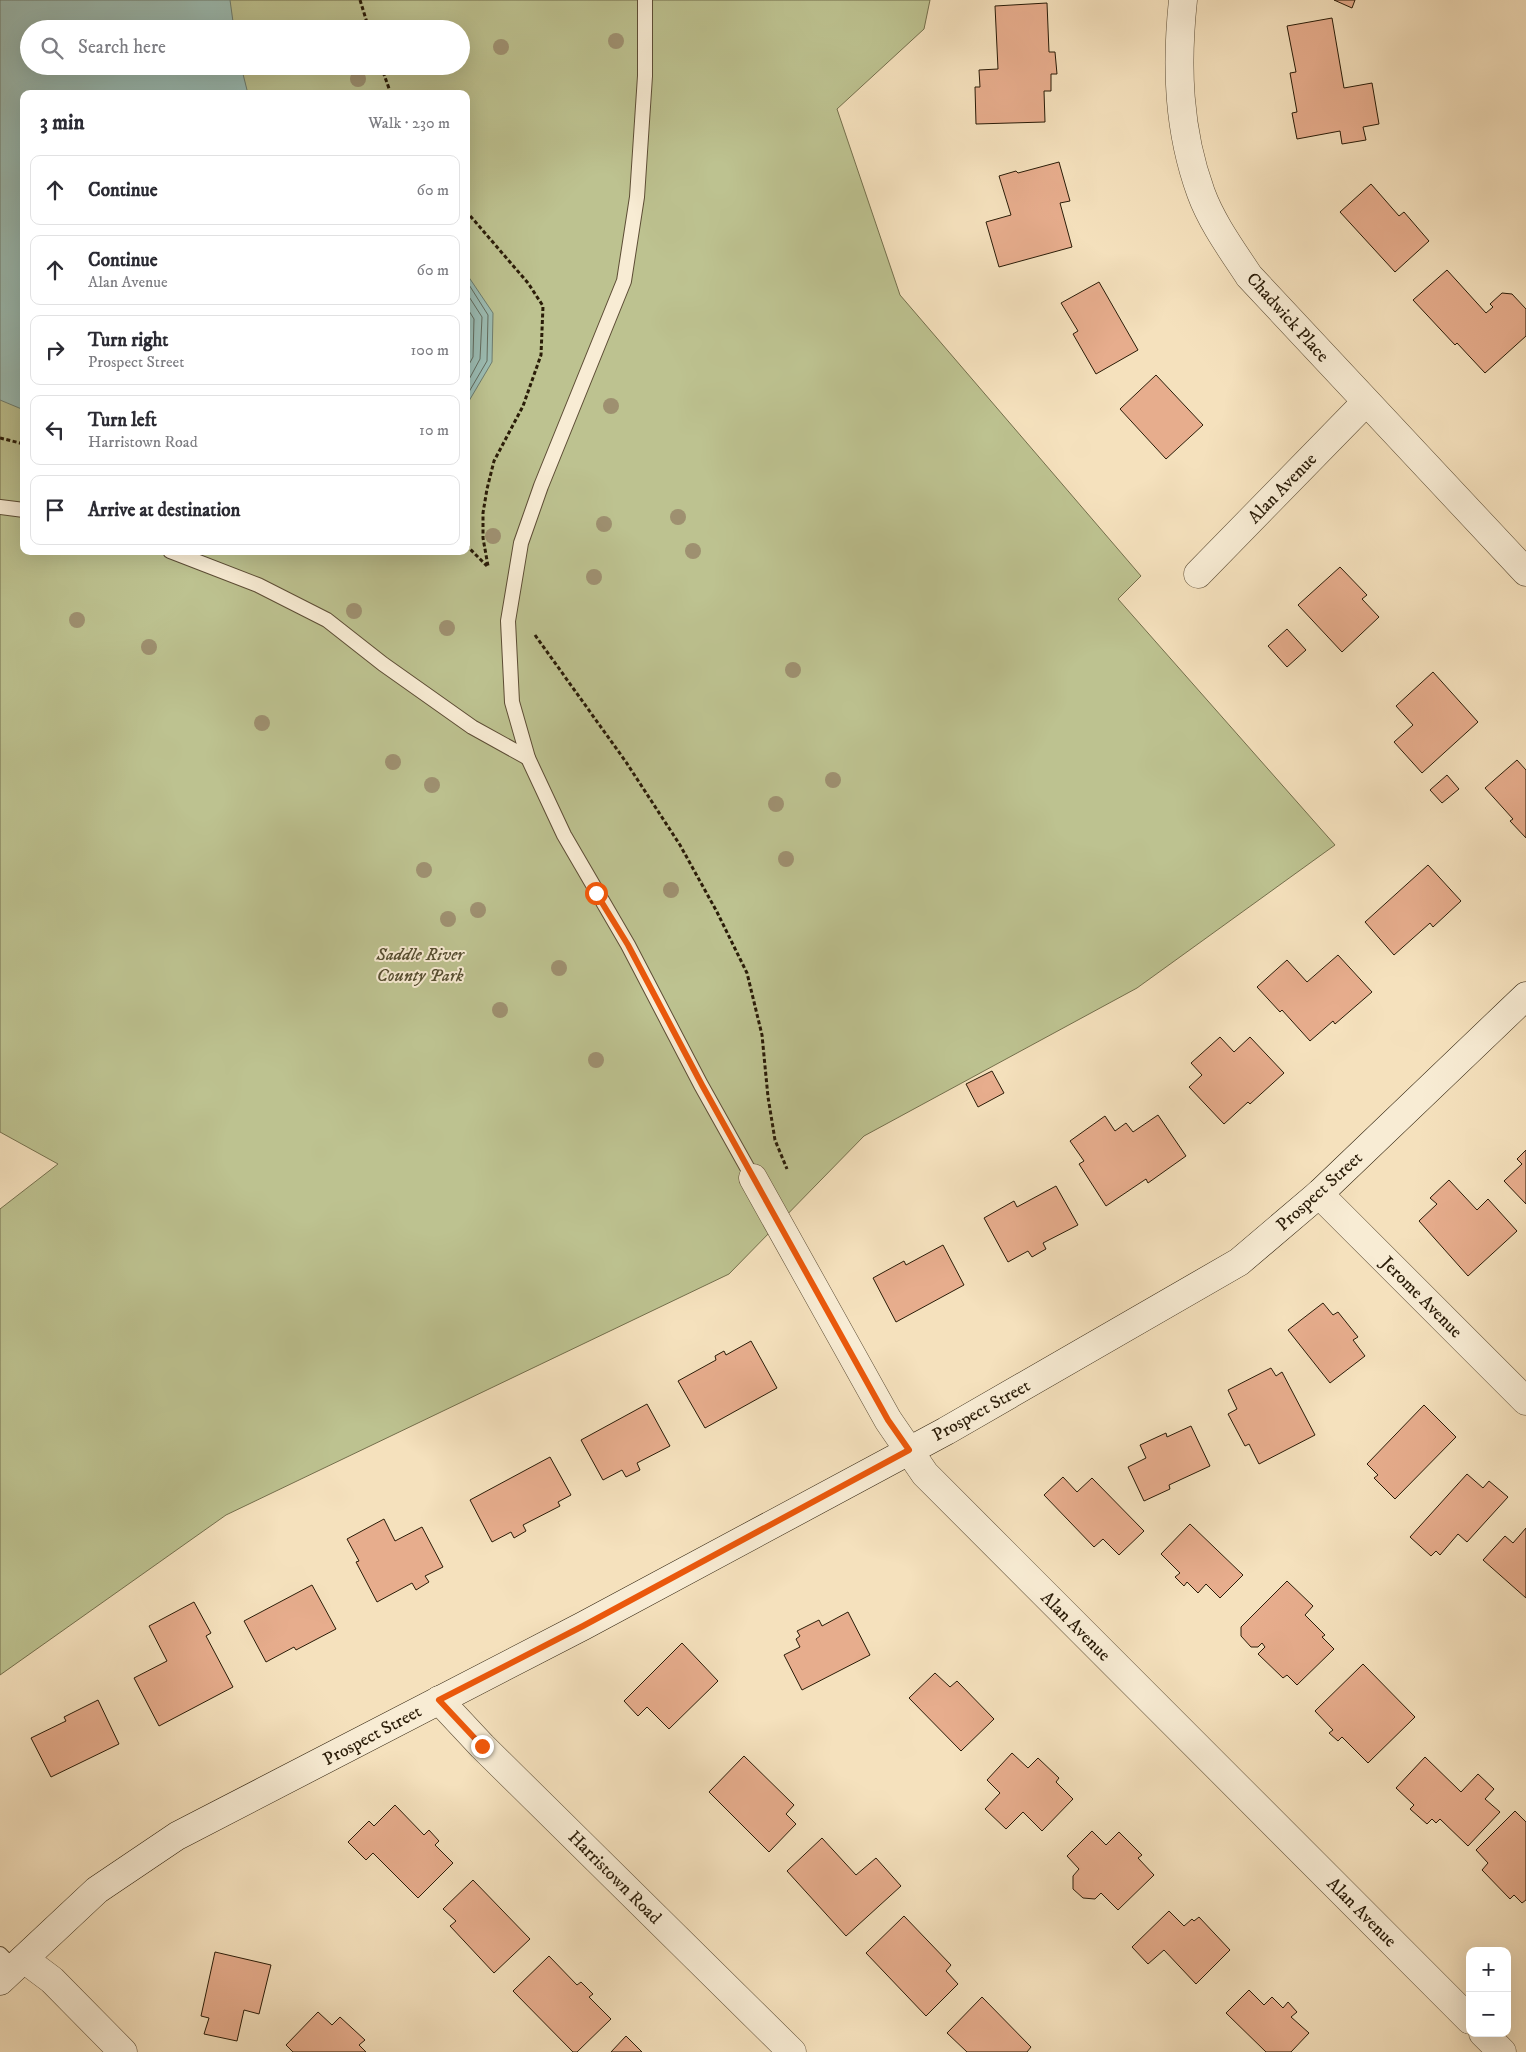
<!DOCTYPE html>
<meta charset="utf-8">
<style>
:root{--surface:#fff;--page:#f7f7f7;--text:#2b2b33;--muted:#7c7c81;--line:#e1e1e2}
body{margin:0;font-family:"IM FELL DW Pica",serif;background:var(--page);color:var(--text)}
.controls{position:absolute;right:15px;bottom:15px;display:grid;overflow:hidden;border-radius:10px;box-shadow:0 5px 20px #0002}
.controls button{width:45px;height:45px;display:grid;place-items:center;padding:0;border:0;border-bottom:1px solid var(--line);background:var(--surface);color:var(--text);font:25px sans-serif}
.stop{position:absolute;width:15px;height:15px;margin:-11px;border:4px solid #ea580c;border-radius:50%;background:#fff}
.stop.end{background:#ea580c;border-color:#fff;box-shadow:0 1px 5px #0008}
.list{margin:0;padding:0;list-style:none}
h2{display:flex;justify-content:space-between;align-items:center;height:65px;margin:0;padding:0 20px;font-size:21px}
h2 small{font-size:16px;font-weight:400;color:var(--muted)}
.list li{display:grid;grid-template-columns:32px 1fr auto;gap:15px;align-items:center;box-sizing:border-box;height:70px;margin:0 10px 10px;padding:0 10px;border:1px solid var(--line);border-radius:10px}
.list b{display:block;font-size:19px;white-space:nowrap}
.list p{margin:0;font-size:16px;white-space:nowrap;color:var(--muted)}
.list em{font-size:16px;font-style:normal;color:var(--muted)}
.icon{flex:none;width:28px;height:28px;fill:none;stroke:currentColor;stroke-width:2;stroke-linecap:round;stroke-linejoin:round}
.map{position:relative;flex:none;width:1526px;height:2052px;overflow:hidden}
.search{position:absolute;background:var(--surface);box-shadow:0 5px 20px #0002;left:20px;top:20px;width:450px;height:55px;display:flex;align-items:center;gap:12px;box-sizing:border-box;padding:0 18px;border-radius:28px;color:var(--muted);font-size:19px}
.panel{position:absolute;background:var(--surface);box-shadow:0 5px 20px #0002;left:20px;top:90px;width:450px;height:465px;border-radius:10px}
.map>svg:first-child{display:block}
.green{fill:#bdc290;stroke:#746f4c;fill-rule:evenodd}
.water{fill:#9cbdb4;stroke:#6e7d6f}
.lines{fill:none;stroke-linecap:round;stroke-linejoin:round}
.shore{stroke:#636c5e;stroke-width:1}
.building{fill:#e7ad8d;stroke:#2a1c08}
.service-casing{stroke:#5d4d35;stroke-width:16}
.minor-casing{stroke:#5d4d35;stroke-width:29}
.secondary-casing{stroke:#2a1c08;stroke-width:29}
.path{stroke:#2a1c08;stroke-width:3;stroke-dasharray:4 2.5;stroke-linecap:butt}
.service{stroke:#f8ecd4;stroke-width:14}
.minor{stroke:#f8ecd4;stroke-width:28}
.secondary{stroke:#f8ecd4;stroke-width:28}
.tree{fill:#9e9070}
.route{stroke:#ea580c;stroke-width:6}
.labels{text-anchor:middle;stroke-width:4;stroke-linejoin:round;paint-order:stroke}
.street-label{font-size:18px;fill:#2a1c08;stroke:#f8ecd4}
.park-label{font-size:18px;font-style:italic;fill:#564e31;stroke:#f8ecd4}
</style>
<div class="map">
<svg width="1526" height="2052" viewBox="0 0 1526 2052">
<rect width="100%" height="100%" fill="#f5e1bd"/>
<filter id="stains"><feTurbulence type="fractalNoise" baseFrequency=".004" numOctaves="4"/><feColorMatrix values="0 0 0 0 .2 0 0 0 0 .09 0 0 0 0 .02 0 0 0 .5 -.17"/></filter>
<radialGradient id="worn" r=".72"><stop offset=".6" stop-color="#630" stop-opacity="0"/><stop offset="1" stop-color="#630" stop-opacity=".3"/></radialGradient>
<!-- green -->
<path class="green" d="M 0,0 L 930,0 L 924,29 L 837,109 L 900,295 L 1141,576 L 1118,599 L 1335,845 L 1137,988 L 864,1136 L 729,1274 L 226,1515 L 0,1675 L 0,1209 L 58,1164 L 0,1132 ZM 29,29 L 461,29 L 461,66 L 29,66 ZM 24,94 L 466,94 L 466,551 L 24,551 Z"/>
<!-- water -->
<g class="water">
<path d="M 0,0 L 230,0 L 234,29 L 29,29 L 29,66 L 241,66 L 248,94 L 24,94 L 24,410 L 0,400 Z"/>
<path d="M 466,273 L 493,313 L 492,362 L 466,406 Z"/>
</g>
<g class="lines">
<!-- shore -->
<g class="shore">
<path d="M 466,280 L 488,315 L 487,361 L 466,397"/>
<path d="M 466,292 L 482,317 L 480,359 L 466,385"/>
<path d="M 466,306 L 474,319 L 473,357 L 466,370"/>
</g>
</g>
<!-- building -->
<g class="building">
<path d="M 1334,0 L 1355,0 L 1352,8 Z"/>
<path d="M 1047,3 L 1049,52 L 1055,52 L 1057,74 L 1051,74 L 1051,91 L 1044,91 L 1045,122 L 976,124 L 975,87 L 980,87 L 979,70 L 998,69 L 995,6 Z"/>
<path d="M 1332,18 L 1344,88 L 1372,83 L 1379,124 L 1363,127 L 1366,140 L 1342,144 L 1340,131 L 1297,139 L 1292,113 L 1297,112 L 1290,73 L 1296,72 L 1287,26 Z"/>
<path d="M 1059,162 L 1070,201 L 1060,203 L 1072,247 L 999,267 L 986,222 L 1011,215 L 999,176 L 1016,171 L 1018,173 Z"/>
<path d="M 1371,184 L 1399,216 L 1404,212 L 1429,241 L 1395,272 L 1340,212 Z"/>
<path d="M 1447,270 L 1486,313 L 1493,307 L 1490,304 L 1502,293 L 1512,294 L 1526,309 L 1526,336 L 1485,373 L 1457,343 L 1455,345 L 1413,300 Z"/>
<path d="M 1099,282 L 1138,350 L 1096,374 L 1073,334 L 1078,331 L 1061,303 Z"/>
<path d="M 1156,375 L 1203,425 L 1166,459 L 1120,409 Z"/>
<path d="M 1340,567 L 1367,595 L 1362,599 L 1379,617 L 1342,652 L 1298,605 Z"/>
<path d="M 1287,629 L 1306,650 L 1287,667 L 1268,646 Z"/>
<path d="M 1433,672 L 1478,722 L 1422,773 L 1394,742 L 1413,725 L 1396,706 Z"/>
<path d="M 1517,760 L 1526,770 L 1526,838 L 1510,821 L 1513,819 L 1485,788 Z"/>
<path d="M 1447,775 L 1459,789 L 1442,803 L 1430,790 Z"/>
<path d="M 1428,865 L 1461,901 L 1433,927 L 1430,923 L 1394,955 L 1365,922 Z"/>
<path d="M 1338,955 L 1372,992 L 1335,1024 L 1333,1021 L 1310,1041 L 1282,1010 L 1280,1012 L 1257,987 L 1287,960 L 1307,982 Z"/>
<path d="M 1220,1037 L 1234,1052 L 1250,1037 L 1284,1073 L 1250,1104 L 1248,1102 L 1224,1124 L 1189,1087 L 1202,1075 L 1191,1063 Z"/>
<path d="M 992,1071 L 1004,1093 L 978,1107 L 966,1084 Z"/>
<path d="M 1158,1115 L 1186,1156 L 1148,1183 L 1146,1179 L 1106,1206 L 1079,1164 L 1084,1161 L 1070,1141 L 1105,1116 L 1115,1131 L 1126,1123 L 1133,1132 Z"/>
<path d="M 1526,1150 L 1526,1204 L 1504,1181 L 1522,1164 L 1517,1159 Z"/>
<path d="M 1449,1180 L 1477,1210 L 1488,1199 L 1517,1231 L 1468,1276 L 1419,1221 L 1437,1204 L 1430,1198 Z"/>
<path d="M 1056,1186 L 1078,1225 L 1043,1243 L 1046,1249 L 1032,1257 L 1028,1251 L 1008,1262 L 984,1218 L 1014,1201 L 1017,1207 Z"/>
<path d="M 943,1245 L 964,1285 L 896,1322 L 873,1278 L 904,1261 L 906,1265 Z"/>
<path d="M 1323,1303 L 1333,1315 L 1338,1312 L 1358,1337 L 1353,1340 L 1365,1356 L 1330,1383 L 1288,1330 Z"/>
<path d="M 751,1341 L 777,1388 L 705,1428 L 678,1381 L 716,1360 L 715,1356 L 724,1351 L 726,1355 Z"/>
<path d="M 1271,1368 L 1276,1376 L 1282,1372 L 1315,1435 L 1259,1464 L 1249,1444 L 1245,1446 L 1228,1414 L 1237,1409 L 1228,1390 Z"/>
<path d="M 647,1404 L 670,1446 L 637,1463 L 640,1470 L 626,1477 L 622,1470 L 603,1480 L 581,1440 Z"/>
<path d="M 1424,1405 L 1456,1437 L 1395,1499 L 1374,1478 L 1378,1475 L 1367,1464 Z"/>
<path d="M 1191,1426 L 1210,1466 L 1169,1485 L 1170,1489 L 1144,1501 L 1128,1467 L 1146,1458 L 1140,1445 L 1166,1433 L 1167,1437 Z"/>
<path d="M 550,1457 L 571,1495 L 558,1502 L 560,1506 L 523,1525 L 526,1531 L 514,1538 L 511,1532 L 492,1542 L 470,1500 Z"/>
<path d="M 1467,1474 L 1483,1488 L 1489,1481 L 1508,1497 L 1467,1542 L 1458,1534 L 1440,1555 L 1436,1551 L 1431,1556 L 1410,1537 Z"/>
<path d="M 1063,1477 L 1077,1492 L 1092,1478 L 1144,1531 L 1119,1555 L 1103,1539 L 1094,1547 L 1044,1495 Z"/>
<path d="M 384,1519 L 395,1541 L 422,1527 L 443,1567 L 425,1576 L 429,1582 L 416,1590 L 412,1583 L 377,1602 L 356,1562 L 359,1561 L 347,1539 Z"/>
<path d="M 1190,1524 L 1243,1575 L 1220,1598 L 1206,1584 L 1198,1593 L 1187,1582 L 1184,1586 L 1175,1577 L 1180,1573 L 1161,1554 Z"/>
<path d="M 1526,1528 L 1526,1598 L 1483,1560 L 1505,1536 L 1513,1543 Z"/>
<path d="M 1287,1581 L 1313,1606 L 1305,1615 L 1325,1635 L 1322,1637 L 1334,1649 L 1297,1685 L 1287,1675 L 1283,1678 L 1258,1654 L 1265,1647 L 1262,1643 L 1258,1647 L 1251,1647 L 1241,1636 L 1241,1627 Z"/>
<path d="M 312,1585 L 336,1629 L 296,1650 L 294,1647 L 266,1662 L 244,1621 Z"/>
<path d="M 194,1602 L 211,1633 L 206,1636 L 233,1687 L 159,1726 L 134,1678 L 167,1661 L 149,1626 Z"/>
<path d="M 848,1612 L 870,1655 L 802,1690 L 784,1655 L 800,1647 L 796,1639 L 800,1636 L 797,1631 L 819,1620 L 822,1626 Z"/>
<path d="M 682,1643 L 718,1681 L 669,1729 L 647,1707 L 638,1716 L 624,1701 Z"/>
<path d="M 1363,1664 L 1415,1717 L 1368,1763 L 1342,1737 L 1338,1741 L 1329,1733 L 1333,1730 L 1315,1711 Z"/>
<path d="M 935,1673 L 950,1687 L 957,1681 L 994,1719 L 961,1751 L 909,1698 Z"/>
<path d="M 98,1700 L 119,1744 L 51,1777 L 31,1738 L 66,1721 L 64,1717 Z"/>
<path d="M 1012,1753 L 1028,1768 L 1038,1758 L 1059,1778 L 1056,1782 L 1073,1799 L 1042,1831 L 1023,1812 L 1006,1829 L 985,1809 L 1000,1793 L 987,1780 Z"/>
<path d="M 744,1756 L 794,1805 L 786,1814 L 796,1824 L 769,1852 L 709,1792 Z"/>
<path d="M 1425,1757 L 1461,1792 L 1478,1774 L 1494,1789 L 1485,1799 L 1500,1812 L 1468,1846 L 1440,1819 L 1436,1823 L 1432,1819 L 1427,1824 L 1410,1809 L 1414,1805 L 1396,1788 Z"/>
<path d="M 395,1805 L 424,1835 L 429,1830 L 439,1841 L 435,1845 L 453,1863 L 418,1898 L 373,1853 L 366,1860 L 348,1842 L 369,1821 L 374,1826 Z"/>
<path d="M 1515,1811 L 1526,1822 L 1526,1900 L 1522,1903 L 1514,1895 L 1510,1899 L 1482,1870 L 1488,1863 L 1476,1850 Z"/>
<path d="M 1092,1831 L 1106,1845 L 1119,1832 L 1142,1855 L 1138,1858 L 1154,1875 L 1118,1910 L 1101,1893 L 1095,1899 L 1083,1898 L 1073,1889 L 1073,1876 L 1079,1869 L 1067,1856 Z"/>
<path d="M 822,1838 L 856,1875 L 876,1858 L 901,1886 L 846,1936 L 787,1871 Z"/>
<path d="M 473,1880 L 530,1939 L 494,1973 L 450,1926 L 456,1921 L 443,1909 Z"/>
<path d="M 1169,1911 L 1184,1926 L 1192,1919 L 1194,1921 L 1199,1917 L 1230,1950 L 1196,1984 L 1164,1950 L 1148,1964 L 1132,1947 Z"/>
<path d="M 904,1916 L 951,1965 L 946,1971 L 958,1984 L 926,2016 L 866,1953 Z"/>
<path d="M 215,1952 L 271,1965 L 259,2014 L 244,2010 L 237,2041 L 204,2034 L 209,2018 L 201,2016 Z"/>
<path d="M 549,1956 L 577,1985 L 581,1982 L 593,1994 L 589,1997 L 611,2019 L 577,2052 L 573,2052 L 513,1991 Z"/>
<path d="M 1249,1990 L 1264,2005 L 1272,1997 L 1283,2008 L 1288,2002 L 1297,2012 L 1291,2017 L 1309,2033 L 1291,2052 L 1266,2052 L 1226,2013 Z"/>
<path d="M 982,1997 L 1031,2047 L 1027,2052 L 967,2052 L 947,2033 Z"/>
<path d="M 318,2012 L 332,2025 L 340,2017 L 365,2040 L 359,2045 L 366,2052 L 293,2052 L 286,2045 Z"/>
<path d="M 626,2036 L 642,2052 L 611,2052 Z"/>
</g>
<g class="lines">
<defs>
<g id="service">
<path d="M 645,0 L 645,76 L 637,197 L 624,281 L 541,486 L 521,543 L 508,621 L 512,702 L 528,758 L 564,835 L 628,945 L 701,1085 L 753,1178"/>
<path d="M 0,507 L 24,510"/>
<path d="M 170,551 L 258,585 L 327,620 L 383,664 L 472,727 L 528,758"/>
<path d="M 0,1954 L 14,1968"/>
</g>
<g id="minor">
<path d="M 1183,0 C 1176,66 1178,130 1201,193 C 1212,223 1232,250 1249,276 L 1526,572"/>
<path d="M 1198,574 L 1366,402"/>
<path d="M 753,1178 L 888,1420 L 925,1474 L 1470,2020"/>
<path d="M 1319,1194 L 1526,1401"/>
<path d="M 439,1700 L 482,1746 L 792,2052"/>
<path d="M 24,1959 L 52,1980 L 123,2052"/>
<path d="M 1483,2033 L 1502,2052"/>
</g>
<path id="secondary" d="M 0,1981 L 97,1890 L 177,1836 L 583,1626 L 946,1431 L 1239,1262 L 1319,1194 L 1526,996"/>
</defs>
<!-- service casing -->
<use href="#service" class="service-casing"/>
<!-- minor casing -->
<use href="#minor" class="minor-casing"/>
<!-- secondary casing -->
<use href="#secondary" class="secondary-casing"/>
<!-- path -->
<g class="path">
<path d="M 360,0 L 369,29"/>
<path d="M 381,66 L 391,94"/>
<path d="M 466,211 L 528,283 L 543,306 L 541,355 L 523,406 L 494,461 L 487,489 L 483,513 L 483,538 L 488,566"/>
<path d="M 0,438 L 24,444"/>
<path d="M 466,545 L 487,566"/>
<path d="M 535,635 L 626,762 L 680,845 L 717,912 L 747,973 L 762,1035 L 768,1097 L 775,1140 L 787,1169"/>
</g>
<!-- service -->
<use href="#service" class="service"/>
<!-- minor -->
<use href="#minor" class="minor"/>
<!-- secondary -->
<use href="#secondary" class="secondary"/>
</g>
<!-- trees -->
<g class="tree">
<circle cx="616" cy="41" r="8"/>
<circle cx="501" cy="47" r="8"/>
<circle cx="358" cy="79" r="8"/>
<circle cx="611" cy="406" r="8"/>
<circle cx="678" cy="517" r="8"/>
<circle cx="604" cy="524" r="8"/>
<circle cx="493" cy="536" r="8"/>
<circle cx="693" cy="551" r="8"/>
<circle cx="594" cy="577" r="8"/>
<circle cx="354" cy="611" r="8"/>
<circle cx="77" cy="620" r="8"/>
<circle cx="447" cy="628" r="8"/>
<circle cx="149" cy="647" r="8"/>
<circle cx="793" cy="670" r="8"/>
<circle cx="262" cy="723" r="8"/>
<circle cx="393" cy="762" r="8"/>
<circle cx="833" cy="780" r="8"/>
<circle cx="432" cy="785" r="8"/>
<circle cx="776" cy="804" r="8"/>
<circle cx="786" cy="859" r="8"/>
<circle cx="424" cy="870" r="8"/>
<circle cx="671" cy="890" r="8"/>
<circle cx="478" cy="910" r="8"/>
<circle cx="448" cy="919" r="8"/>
<circle cx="559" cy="968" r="8"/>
<circle cx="500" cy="1010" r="8"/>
<circle cx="596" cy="1060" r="8"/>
</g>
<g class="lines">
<!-- route -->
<path class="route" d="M 482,1746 L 439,1700 L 583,1626 L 909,1450 L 888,1420 L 702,1085 L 628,945 L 596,893"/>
</g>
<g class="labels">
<!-- street labels -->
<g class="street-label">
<text transform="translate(1288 317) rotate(48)" y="6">Chadwick Place</text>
<text transform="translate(1282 488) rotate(-46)" y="6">Alan Avenue</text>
<text transform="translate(1319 1191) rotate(-42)" y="6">Prospect Street</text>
<text transform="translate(1422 1297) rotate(45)" y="6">Jerome Avenue</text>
<text transform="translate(981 1410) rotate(-29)" y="6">Prospect Street</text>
<text transform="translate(1076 1626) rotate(45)" y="6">Alan Avenue</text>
<text transform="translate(372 1735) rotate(-28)" y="6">Prospect Street</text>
<text transform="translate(615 1877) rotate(45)" y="6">Harristown Road</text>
<text transform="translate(1362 1912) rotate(45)" y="6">Alan Avenue</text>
</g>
<!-- park labels -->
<g class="park-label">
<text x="420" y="960">Saddle River<tspan x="420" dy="21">County Park</tspan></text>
</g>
</g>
<rect width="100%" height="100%" filter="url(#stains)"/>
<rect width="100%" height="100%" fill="url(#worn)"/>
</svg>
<div class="controls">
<button>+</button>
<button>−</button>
</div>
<div class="stop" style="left:596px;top:893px"></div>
<div class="stop end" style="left:482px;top:1746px"></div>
<div class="search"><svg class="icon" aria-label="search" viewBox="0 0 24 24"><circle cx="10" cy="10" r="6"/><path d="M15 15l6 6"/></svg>Search here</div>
<section class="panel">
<h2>3 min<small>Walk · 230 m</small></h2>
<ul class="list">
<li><svg class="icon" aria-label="ahead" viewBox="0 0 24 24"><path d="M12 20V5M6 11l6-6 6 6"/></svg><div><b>Continue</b></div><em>60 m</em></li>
<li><svg class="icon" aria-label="ahead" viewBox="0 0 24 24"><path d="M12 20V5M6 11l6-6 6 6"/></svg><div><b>Continue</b><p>Alan Avenue</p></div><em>60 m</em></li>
<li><svg class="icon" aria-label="right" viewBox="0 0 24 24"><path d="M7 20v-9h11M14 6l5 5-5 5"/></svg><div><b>Turn right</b><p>Prospect Street</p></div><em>100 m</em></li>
<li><svg class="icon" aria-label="left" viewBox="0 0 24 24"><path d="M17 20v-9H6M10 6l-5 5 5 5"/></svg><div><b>Turn left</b><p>Harristown Road</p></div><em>10 m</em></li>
<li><svg class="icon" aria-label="arrive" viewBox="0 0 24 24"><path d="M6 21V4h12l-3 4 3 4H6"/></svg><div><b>Arrive at destination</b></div></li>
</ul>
</section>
</div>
